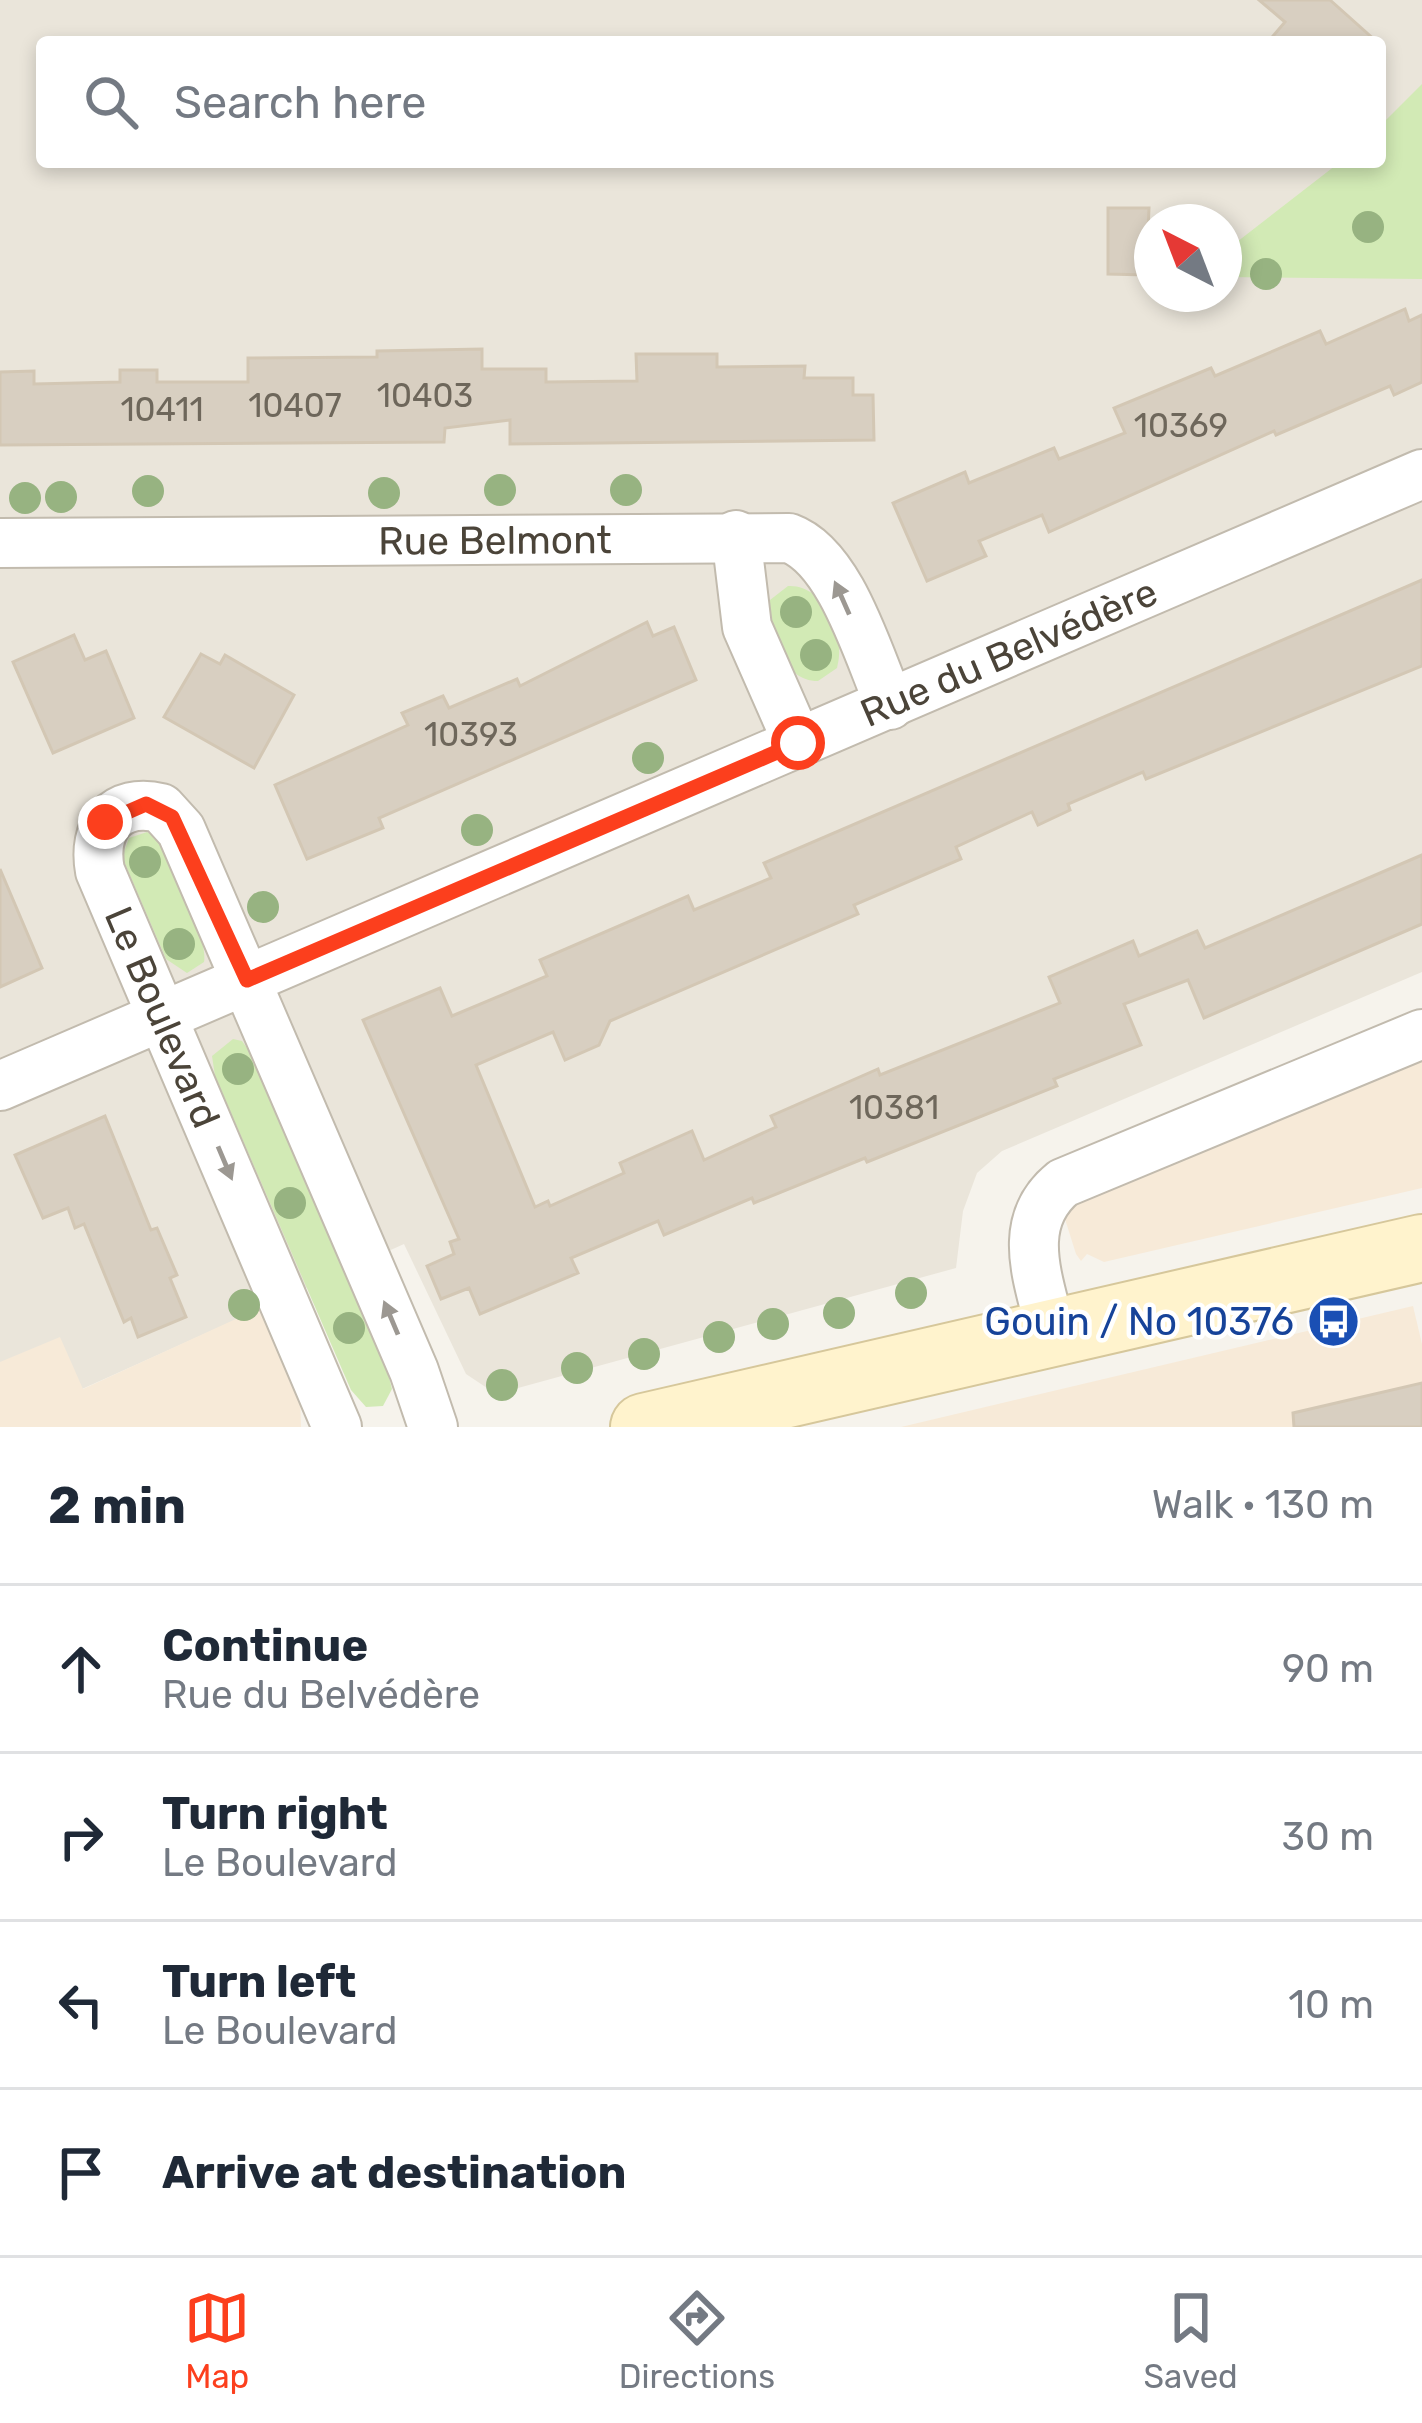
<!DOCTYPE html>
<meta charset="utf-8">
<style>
:root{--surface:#fff;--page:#f6f6f7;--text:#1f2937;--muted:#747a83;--line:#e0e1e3;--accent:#fc3f1d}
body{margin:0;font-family:Rubik,sans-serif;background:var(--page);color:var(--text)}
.compass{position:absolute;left:1134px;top:204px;width:108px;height:108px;border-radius:50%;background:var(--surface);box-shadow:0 6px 18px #0003;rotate:318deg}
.stop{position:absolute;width:36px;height:36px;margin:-27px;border:9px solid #fc3f1d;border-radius:50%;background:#fff}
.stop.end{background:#fc3f1d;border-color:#fff;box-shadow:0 3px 12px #0008}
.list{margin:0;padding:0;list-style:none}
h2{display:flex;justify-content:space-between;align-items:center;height:156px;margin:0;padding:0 48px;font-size:51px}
h2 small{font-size:39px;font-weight:400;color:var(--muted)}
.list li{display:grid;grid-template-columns:78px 1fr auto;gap:36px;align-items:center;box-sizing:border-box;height:168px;padding:0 48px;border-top:3px solid var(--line)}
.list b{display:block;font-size:45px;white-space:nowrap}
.list p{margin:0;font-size:39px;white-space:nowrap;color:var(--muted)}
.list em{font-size:39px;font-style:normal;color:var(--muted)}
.icon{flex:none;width:66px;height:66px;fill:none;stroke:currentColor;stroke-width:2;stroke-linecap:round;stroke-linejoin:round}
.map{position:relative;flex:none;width:1422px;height:1427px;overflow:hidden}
.search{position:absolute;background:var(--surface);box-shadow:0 6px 18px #0003;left:36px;right:36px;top:36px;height:132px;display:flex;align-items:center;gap:30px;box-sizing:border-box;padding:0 42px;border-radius:12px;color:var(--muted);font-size:45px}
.sheet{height:828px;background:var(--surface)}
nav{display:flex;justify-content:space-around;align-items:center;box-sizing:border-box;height:168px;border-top:3px solid var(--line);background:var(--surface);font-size:33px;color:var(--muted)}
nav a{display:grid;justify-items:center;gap:6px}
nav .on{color:var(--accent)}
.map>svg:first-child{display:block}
.residential{fill:#eae5da;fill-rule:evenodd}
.commercial{fill:#f7ead8}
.green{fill:#d2eab5}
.building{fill:#d8cfc1;stroke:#d3c7b4;stroke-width:3}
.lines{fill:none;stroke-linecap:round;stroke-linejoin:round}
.minor-casing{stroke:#c2bbae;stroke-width:52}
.secondary-casing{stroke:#d6c79b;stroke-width:70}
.minor{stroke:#fff;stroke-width:48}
.secondary{stroke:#fff3cd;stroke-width:66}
.tree{fill:#97b381}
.oneway{fill:#9c9892}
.route{stroke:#fc3f1d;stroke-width:15}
.labels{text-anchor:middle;stroke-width:9;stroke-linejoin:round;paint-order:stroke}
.number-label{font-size:33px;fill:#6e675b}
.street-label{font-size:39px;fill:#4b4439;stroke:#fff}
.transit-label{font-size:39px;fill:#164399;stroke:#fff;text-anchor:end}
</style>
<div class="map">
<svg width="1422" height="1427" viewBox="0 0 1422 1427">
<rect width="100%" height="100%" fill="#f6f3ec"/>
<!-- residential -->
<path class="residential" d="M 0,0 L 1422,0 L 1422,972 L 1002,1151 L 977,1173 L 963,1211 L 956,1268 L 496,1394 L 466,1374 L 404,1244 L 82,1389 L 0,1362 ZM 42,42 L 1380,42 L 1380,162 L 42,162 ZM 1152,222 L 1224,222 L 1224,294 L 1152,294 Z"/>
<!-- commercial -->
<g class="commercial">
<path d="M 1422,1058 L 1422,1188 L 1104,1262 L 1087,1254 L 1081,1261 L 1076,1254 L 1065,1219 L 1077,1201 Z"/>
<path d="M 1413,1306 L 1422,1344 L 1422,1427 L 901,1427 Z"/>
<path d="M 262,1307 L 300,1397 L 301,1427 L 0,1427 L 0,1362 L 60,1337 L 83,1389 Z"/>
</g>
<!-- green -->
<g class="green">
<path d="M 1422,84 L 1422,279 L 1224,277 L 1224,252 L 1340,162 L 1380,162 L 1380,126 Z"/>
<path d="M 788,586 C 825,584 847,636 837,668 L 818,681 C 782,681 777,638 766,610 L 770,600 Z"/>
<path d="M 147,832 C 167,839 209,941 204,962 L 187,973 L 166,959 L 122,857 L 129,838 Z"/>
<path d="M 233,1039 L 242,1041 L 257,1062 L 389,1377 L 392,1389 L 383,1406 L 366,1407 L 351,1390 L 215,1076 L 212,1056 Z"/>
</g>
<!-- building -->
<g class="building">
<path d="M 1259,0 L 1330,0 L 1377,42 L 1268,42 L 1285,22 Z"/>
<path d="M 1108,208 L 1149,208 L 1146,275 L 1108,274 Z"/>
<path d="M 1405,309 L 1409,321 L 1422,315 L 1422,382 L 1394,395 L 1390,386 L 1276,435 L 1274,431 L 1049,532 L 1042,515 L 979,541 L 986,556 L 927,581 L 893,503 L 965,472 L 969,483 L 1054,448 L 1059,459 L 1125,433 L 1114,408 L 1211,368 L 1215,376 L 1320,331 L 1326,344 Z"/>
<path d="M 482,349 L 482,369 L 546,369 L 546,382 L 637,381 L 636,354 L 717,354 L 717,367 L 805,366 L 804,378 L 853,378 L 853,395 L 873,395 L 874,440 L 510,444 L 510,420 L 445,428 L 444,442 L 0,445 L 0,372 L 34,371 L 34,384 L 120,382 L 120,370 L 157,370 L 157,382 L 248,382 L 248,358 L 377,357 L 377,351 Z"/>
<path d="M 1422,580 L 1422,666 L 1146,779 L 1143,772 L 1068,804 L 1070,810 L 1038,825 L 1032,812 L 956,847 L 961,859 L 854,905 L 858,914 L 610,1021 L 599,1045 L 565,1060 L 553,1032 L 476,1065 L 535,1207 L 548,1201 L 550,1206 L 624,1173 L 620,1163 L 692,1131 L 704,1160 L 776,1127 L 771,1116 L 878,1069 L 880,1075 L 1060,1003 L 1049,977 L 1133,941 L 1139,956 L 1197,931 L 1205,948 L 1422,855 L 1422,924 L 1204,1018 L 1188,980 L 1124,1004 L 1141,1045 L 1054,1079 L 1057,1086 L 867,1162 L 865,1158 L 754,1203 L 752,1198 L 664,1235 L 658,1221 L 571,1258 L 578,1273 L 480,1314 L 469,1288 L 441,1299 L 427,1266 L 454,1254 L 450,1242 L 459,1239 L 363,1020 L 440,988 L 452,1016 L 547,976 L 540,960 L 688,896 L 694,910 L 771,878 L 764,863 Z"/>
<path d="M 647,622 L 653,636 L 674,627 L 696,680 L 379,818 L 383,828 L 307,859 L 275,785 L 408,725 L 402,713 L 443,696 L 449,708 L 517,679 L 520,686 Z"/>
<path d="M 74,635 L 85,660 L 106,651 L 134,718 L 53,753 L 13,662 Z"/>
<path d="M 201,654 L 220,664 L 225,655 L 294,695 L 254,768 L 164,717 Z"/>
<path d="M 0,869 L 42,968 L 0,987 Z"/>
<path d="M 105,1116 L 151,1230 L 157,1228 L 177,1275 L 170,1278 L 186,1317 L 138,1337 L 131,1318 L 124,1322 L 84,1224 L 75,1228 L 68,1208 L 43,1218 L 15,1155 Z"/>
<path d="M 1422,1383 L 1422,1427 L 1294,1427 L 1293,1413 Z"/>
</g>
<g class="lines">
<defs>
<g id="minor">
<path d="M 736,535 L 747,627 L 798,743"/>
<path id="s1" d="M 0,543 L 789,538 C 841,557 868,655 890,705"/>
<path id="s2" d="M 0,1086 L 1422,474"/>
<path d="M 1051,1332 C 1039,1280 1014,1223 1063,1183 L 1422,1034"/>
<path d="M 337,1427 L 100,871 C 92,828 115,797 161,808 L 181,830 L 414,1371 L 433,1427"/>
</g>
<path id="secondary" d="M 644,1427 L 1422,1248"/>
</defs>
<!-- minor casing -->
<use href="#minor" class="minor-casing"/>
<!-- secondary casing -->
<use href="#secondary" class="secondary-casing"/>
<!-- minor -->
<use href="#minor" class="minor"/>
<!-- secondary -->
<use href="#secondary" class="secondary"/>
</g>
<!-- trees -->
<g class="tree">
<circle cx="1368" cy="227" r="16"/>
<circle cx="1266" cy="274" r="16"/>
<circle cx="500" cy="490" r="16"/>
<circle cx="626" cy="490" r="16"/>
<circle cx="148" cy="491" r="16"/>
<circle cx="384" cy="493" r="16"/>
<circle cx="61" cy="497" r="16"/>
<circle cx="25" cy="498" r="16"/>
<circle cx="796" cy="612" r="16"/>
<circle cx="816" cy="655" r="16"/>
<circle cx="648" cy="758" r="16"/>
<circle cx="477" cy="830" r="16"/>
<circle cx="145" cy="862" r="16"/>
<circle cx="263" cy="907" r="16"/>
<circle cx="179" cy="944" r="16"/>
<circle cx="238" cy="1069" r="16"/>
<circle cx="290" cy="1203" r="16"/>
<circle cx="911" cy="1293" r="16"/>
<circle cx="244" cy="1305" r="16"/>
<circle cx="839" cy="1313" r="16"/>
<circle cx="773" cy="1324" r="16"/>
<circle cx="349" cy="1328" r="16"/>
<circle cx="719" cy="1337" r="16"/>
<circle cx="644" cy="1354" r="16"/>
<circle cx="577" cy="1368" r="16"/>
<circle cx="502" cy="1385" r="16"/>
</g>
<!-- one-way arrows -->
<defs><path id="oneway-solid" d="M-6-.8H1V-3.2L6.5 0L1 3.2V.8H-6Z" transform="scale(3)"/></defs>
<g class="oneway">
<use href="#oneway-solid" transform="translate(842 598) rotate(-114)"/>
<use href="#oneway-solid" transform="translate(225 1163) rotate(67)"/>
<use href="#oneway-solid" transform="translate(391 1318) rotate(-113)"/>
</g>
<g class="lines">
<!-- route -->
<path class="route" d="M 105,822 L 146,804 L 172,817 L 247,980 L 798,743"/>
</g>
<!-- icons -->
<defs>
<symbol id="bus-disc" viewBox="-11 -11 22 22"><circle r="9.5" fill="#1a4fb4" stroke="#fff"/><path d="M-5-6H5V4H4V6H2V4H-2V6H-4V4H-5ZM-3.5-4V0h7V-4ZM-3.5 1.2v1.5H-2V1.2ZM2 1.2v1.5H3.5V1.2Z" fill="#fff"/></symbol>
</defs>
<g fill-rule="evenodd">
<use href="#bus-disc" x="1304" y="1292" width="59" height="59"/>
</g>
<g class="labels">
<!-- number labels -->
<g class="number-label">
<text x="425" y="407">10403</text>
<text x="295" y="417">10407</text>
<text x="162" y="421">10411</text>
<text x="1181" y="437">10369</text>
<text x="471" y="746">10393</text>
<text x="894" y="1119">10381</text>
</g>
<!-- street labels -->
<g class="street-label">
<text dy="14" stroke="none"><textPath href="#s1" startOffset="495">Rue Belmont</textPath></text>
<text dy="14" stroke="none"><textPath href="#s2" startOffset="1098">Rue du Belvédère</textPath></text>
<text transform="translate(163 1017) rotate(67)" y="14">Le Boulevard</text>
</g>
<!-- transit labels -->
<g class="transit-label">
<text x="1294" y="1335">Gouin / No 10376</text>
</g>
</g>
</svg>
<svg class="compass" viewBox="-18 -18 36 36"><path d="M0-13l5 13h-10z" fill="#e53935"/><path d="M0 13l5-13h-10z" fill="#747a83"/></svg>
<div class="stop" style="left:798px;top:743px"></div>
<div class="stop end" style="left:105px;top:822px"></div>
<div class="search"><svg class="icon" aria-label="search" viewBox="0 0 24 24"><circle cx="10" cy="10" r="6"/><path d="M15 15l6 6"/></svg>Search here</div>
</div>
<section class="sheet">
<h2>2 min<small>Walk · 130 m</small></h2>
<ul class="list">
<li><svg class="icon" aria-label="ahead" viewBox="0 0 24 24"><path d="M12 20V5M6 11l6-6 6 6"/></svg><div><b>Continue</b><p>Rue du Belvédère</p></div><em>90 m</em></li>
<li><svg class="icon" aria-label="right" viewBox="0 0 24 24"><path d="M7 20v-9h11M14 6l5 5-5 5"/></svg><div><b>Turn right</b><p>Le Boulevard</p></div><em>30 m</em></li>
<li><svg class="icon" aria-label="left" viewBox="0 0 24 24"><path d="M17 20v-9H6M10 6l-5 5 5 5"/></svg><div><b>Turn left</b><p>Le Boulevard</p></div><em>10 m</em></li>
<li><svg class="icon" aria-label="arrive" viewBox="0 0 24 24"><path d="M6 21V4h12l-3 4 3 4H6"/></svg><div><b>Arrive at destination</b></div></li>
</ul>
</section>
<nav>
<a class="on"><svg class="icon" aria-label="map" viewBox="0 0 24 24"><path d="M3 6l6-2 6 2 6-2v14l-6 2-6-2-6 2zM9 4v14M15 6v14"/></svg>Map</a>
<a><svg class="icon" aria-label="directions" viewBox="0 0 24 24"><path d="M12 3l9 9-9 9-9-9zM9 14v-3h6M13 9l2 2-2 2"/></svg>Directions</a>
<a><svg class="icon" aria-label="saved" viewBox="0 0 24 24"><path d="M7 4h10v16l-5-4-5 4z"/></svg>Saved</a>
</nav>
